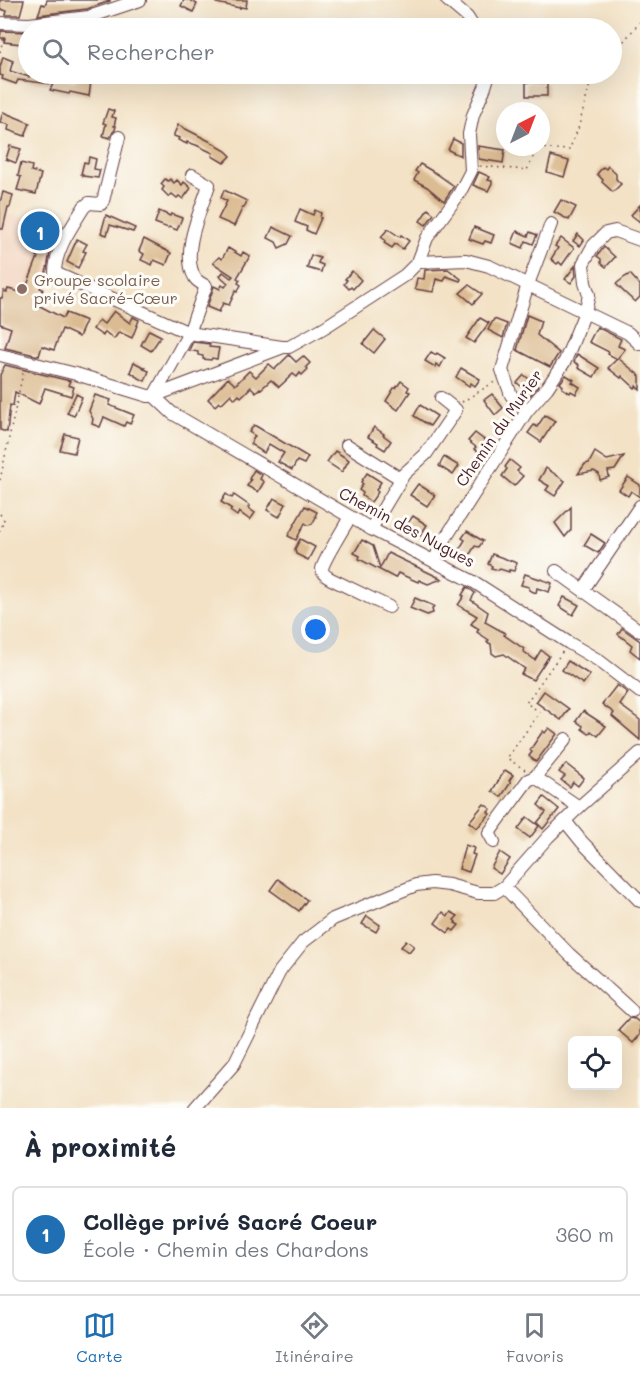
<!DOCTYPE html>
<html lang="fr">
<meta charset="utf-8">
<style>
:root{--surface:#fff;--page:#f2f2f3;--text:#1f2937;--muted:#747a83;--line:#e0e1e3;--accent:#1f6fb2}
body{margin:0;font-family:Mali,sans-serif;background:var(--page);color:var(--text)}
.controls{position:absolute;right:18px;bottom:18px;display:grid;overflow:hidden;border-radius:9px;box-shadow:0 6px 24px #0002}
.controls button{width:54px;height:54px;display:grid;place-items:center;padding:0;border:0;border-bottom:2px solid var(--line);background:var(--surface);color:var(--text);font:30px sans-serif}
.compass{position:absolute;left:496px;top:102px;width:54px;height:54px;border-radius:50%;background:var(--surface);box-shadow:0 6px 24px #0002;rotate:42deg}
.you{position:absolute;left:316px;top:630px;width:21px;height:21px;margin:-15px;border:4px solid #fff;border-radius:50%;background:#1a73e8;box-shadow:0 0 0 9px #1a73e833}
.badge{display:grid;place-items:center;width:39px;height:39px;border-radius:50%;background:var(--accent);color:#fff;font-size:20px;font-weight:700}
.pin{position:absolute;translate:-50% -50%;border:3px solid #fff;box-shadow:0 2px 6px #0006}
.list{margin:0;padding:0;list-style:none}
h2{display:flex;justify-content:space-between;align-items:center;height:78px;margin:0;padding:0 24px;font-size:26px}
h2 small{font-size:20px;font-weight:400;color:var(--muted)}
.list li{display:grid;grid-template-columns:39px 1fr auto;gap:18px;align-items:center;box-sizing:border-box;height:96px;margin:0 12px 12px;padding:0 12px;border:2px solid var(--line);border-radius:9px}
.list b{display:block;font-size:22px;white-space:nowrap}
.list p{margin:0;font-size:20px;white-space:nowrap;color:var(--muted)}
.list em{font-size:20px;font-style:normal;color:var(--muted)}
.icon{flex:none;width:33px;height:33px;fill:none;stroke:currentColor;stroke-width:2;stroke-linecap:round;stroke-linejoin:round}
.map{position:relative;flex:none;width:640px;height:1108px;overflow:hidden}
.search{position:absolute;background:var(--surface);box-shadow:0 6px 24px #0002;left:18px;right:18px;top:18px;height:66px;display:flex;align-items:center;gap:15px;box-sizing:border-box;padding:0 21px;border-radius:33px;color:var(--muted);font-size:22px}
.sheet{height:186px;background:var(--surface)}
nav{display:flex;justify-content:space-around;align-items:center;box-sizing:border-box;height:84px;border-top:2px solid var(--line);background:var(--surface);font-size:16px;color:var(--muted)}
nav a{display:grid;justify-items:center;gap:3px}
nav .on{color:var(--accent)}
.map>svg:first-child{display:block}
.built{fill:#f3d4bf}
.building{fill:#dbbb91}
.lines{fill:none;stroke-linecap:round;stroke-linejoin:round}
.minor-casing{stroke:#633c42;stroke-width:14}
.path{stroke:#633c42;stroke-width:1.5;stroke-dasharray:1.5 4.5;stroke-linecap:butt}
.minor{stroke:#fff;stroke-width:12}
.education-dot{fill:#8d6e63;stroke:#fdfcf7;stroke-width:2}
.labels{text-anchor:middle;stroke-width:6;stroke-linejoin:round;paint-order:stroke}
.education-label{font-size:16px;fill:#785e54;stroke:#fdfcf7;text-anchor:start}
.street-label{font-size:16px;fill:#4a1f2b;stroke:#fdfcf7}
</style>
<div class="map">
<svg width="640" height="1108" viewBox="0 0 640 1108">
<rect width="100%" height="100%" fill="#fdfcf7"/>
<filter id="ink" filterUnits="userSpaceOnUse"><feTurbulence type="fractalNoise" baseFrequency=".0167" numOctaves="2"/><feDisplacementMap in="SourceGraphic" scale="12" xChannelSelector="R" yChannelSelector="G"/><feConvolveMatrix kernelMatrix="1 2 1 2 8 2 1 2 1" color-interpolation-filters="sRGB"/></filter>
<filter id="wash" filterUnits="userSpaceOnUse"><feTurbulence type="fractalNoise" baseFrequency=".008" numOctaves="4" result="noise"/><feDisplacementMap in="SourceGraphic" scale="24" xChannelSelector="R" yChannelSelector="G"/><feGaussianBlur stdDeviation="1.35" result="paint"/><feColorMatrix in="noise" values="0 0 0 0 0 0 0 0 0 0 0 0 0 0 0 0 0 1.4 0 .05"/><feComposite in="paint" operator="in"/></filter>
<g filter="url(#wash)">
<rect width="100%" height="100%" fill="#f3e2c6"/>
<!-- built -->
<path class="built" d="M 0,213 L 64,226 L 21,355 L 0,352 Z"/>
<g id="blocks">
<!-- building -->
<g class="building">
<path d="M 0,0 L 24,0 L 20,15 L 6,15 L 7,11 L 0,9 Z"/>
<path d="M 47,0 L 110,0 L 110,1 L 87,9 L 38,15 L 42,4 L 45,5 Z"/>
<path d="M 184,0 L 190,0 L 197,4 L 193,12 L 181,6 Z"/>
<path d="M 216,0 L 247,0 L 246,8 L 240,7 L 240,8 L 216,3 Z"/>
<path d="M 1,31 L 28,32 L 26,60 L 22,44 L 4,42 L 5,38 L 0,38 Z"/>
<path d="M 3,57 L 13,61 L 10,71 L 29,77 L 29,74 L 55,74 L 54,82 L 56,79 L 76,81 L 76,78 L 83,78 L 83,74 L 92,74 L 89,96 L 70,92 L 69,94 L 50,90 L 53,84 L 18,80 L 16,84 L 2,79 L 3,76 L 0,75 L 0,67 Z"/>
<path d="M 526,82 L 547,83 L 547,96 L 526,96 Z"/>
<path d="M 108,109 L 114,111 L 112,117 L 116,118 L 114,126 L 116,126 L 115,130 L 113,132 L 110,138 L 103,136 L 106,124 L 103,123 Z"/>
<path d="M 3,112 L 30,123 L 25,136 L 8,130 L 9,125 L 0,122 Z"/>
<path d="M 178,125 L 217,145 L 217,146 L 226,151 L 231,156 L 224,163 L 212,156 L 213,153 L 196,145 L 187,142 L 187,144 L 178,140 L 179,138 L 174,136 L 174,134 Z"/>
<path d="M 453,139 L 461,143 L 461,156 L 448,150 Z"/>
<path d="M 10,146 L 21,149 L 16,163 L 6,159 Z"/>
<path d="M 478,146 L 505,150 L 503,163 L 479,159 Z"/>
<path d="M 551,156 L 569,161 L 564,177 L 547,172 Z"/>
<path d="M 89,157 L 96,159 L 94,169 L 100,170 L 98,178 L 83,176 L 83,174 L 81,174 L 84,162 L 88,163 Z"/>
<path d="M 21,163 L 32,166 L 31,171 L 41,174 L 36,194 L 17,190 L 21,177 L 18,176 Z"/>
<path d="M 420,164 L 437,174 L 454,186 L 444,201 L 427,187 L 414,180 L 418,173 L 415,171 Z"/>
<path d="M 608,166 L 616,174 L 616,179 L 621,184 L 613,192 L 602,182 L 603,180 L 597,174 L 603,167 L 606,169 Z"/>
<path d="M 479,172 L 490,177 L 488,180 L 492,181 L 492,183 L 488,191 L 473,185 Z"/>
<path d="M 165,179 L 168,181 L 170,179 L 174,183 L 177,180 L 182,185 L 184,182 L 191,188 L 183,199 L 179,196 L 177,198 L 172,194 L 169,197 L 162,190 L 164,187 L 161,184 Z"/>
<path d="M 224,190 L 247,201 L 244,208 L 243,207 L 234,226 L 218,219 L 227,201 L 221,198 Z"/>
<path d="M 3,192 L 13,195 L 10,207 L 8,207 L 3,229 L 0,229 L 0,202 Z"/>
<path d="M 561,200 L 576,207 L 569,220 L 554,212 Z"/>
<path d="M 640,205 L 640,222 L 631,215 Z"/>
<path d="M 300,209 L 313,215 L 315,210 L 321,213 L 320,218 L 321,218 L 314,234 L 306,230 L 307,227 L 295,222 Z"/>
<path d="M 428,209 L 434,214 L 426,225 L 420,221 Z"/>
<path d="M 159,211 L 170,216 L 171,214 L 182,218 L 177,230 L 169,227 L 168,228 L 155,223 Z"/>
<path d="M 106,215 L 135,228 L 133,232 L 110,225 L 107,235 L 101,233 Z"/>
<path d="M 38,222 L 63,226 L 57,237 L 55,236 L 50,252 L 47,269 L 40,288 L 43,289 L 38,305 L 63,318 L 66,313 L 86,321 L 79,337 L 62,329 L 54,350 L 42,346 L 39,356 L 5,348 L 11,328 L 0,324 L 0,298 L 2,298 L 4,291 L 7,292 L 8,289 L 24,293 L 38,257 L 37,256 L 43,238 L 32,234 Z"/>
<path d="M 273,227 L 292,236 L 288,244 L 279,248 L 276,242 L 268,238 Z"/>
<path d="M 474,227 L 494,235 L 491,243 L 485,241 L 483,244 L 469,239 Z"/>
<path d="M 388,229 L 400,237 L 401,235 L 409,241 L 403,249 L 395,244 L 392,248 L 384,243 L 385,240 L 381,237 Z"/>
<path d="M 517,231 L 528,236 L 530,232 L 537,235 L 533,244 L 526,241 L 523,248 L 512,243 Z"/>
<path d="M 578,234 L 584,240 L 580,246 L 573,241 Z"/>
<path d="M 561,238 L 574,248 L 562,265 L 559,262 L 557,264 L 551,259 L 558,248 L 555,246 Z"/>
<path d="M 77,239 L 87,244 L 83,251 L 86,252 L 78,268 L 67,262 Z"/>
<path d="M 144,239 L 171,253 L 166,265 L 154,260 L 152,265 L 141,260 L 144,254 L 139,251 Z"/>
<path d="M 604,247 L 615,257 L 606,267 L 601,263 L 601,259 L 597,256 Z"/>
<path d="M 228,248 L 241,256 L 243,252 L 250,256 L 237,278 L 240,280 L 238,283 L 241,285 L 237,292 L 236,290 L 229,305 L 223,303 L 219,312 L 207,307 L 214,286 L 220,289 L 222,285 L 225,287 L 228,283 L 220,276 L 223,272 L 231,278 L 233,276 L 213,263 L 219,257 L 222,259 Z"/>
<path d="M 311,255 L 320,258 L 318,263 L 323,265 L 321,272 L 307,268 Z"/>
<path d="M 575,266 L 576,276 L 571,283 L 565,279 Z"/>
<path d="M 448,269 L 461,279 L 460,281 L 446,276 L 444,281 L 436,279 L 433,292 L 415,289 L 417,278 L 424,279 L 425,270 Z"/>
<path d="M 352,271 L 361,280 L 353,289 L 351,287 L 349,289 L 344,284 L 347,280 L 345,279 Z"/>
<path d="M 630,274 L 640,285 L 640,297 L 635,302 L 625,293 L 616,284 L 625,277 Z"/>
<path d="M 469,285 L 482,294 L 473,304 L 460,293 Z"/>
<path d="M 114,311 L 130,323 L 133,317 L 139,320 L 132,338 L 119,332 L 114,339 L 105,332 L 103,336 L 93,329 L 99,320 L 104,324 Z"/>
<path d="M 527,315 L 541,321 L 537,335 L 559,353 L 550,367 L 517,350 Z"/>
<path d="M 480,318 L 489,323 L 474,343 L 466,338 Z"/>
<path d="M 494,319 L 507,324 L 503,338 L 488,330 Z"/>
<path d="M 597,327 L 621,339 L 618,346 L 625,349 L 618,358 L 640,376 L 640,390 L 636,386 L 635,388 L 622,376 L 621,378 L 608,368 L 617,359 L 608,354 L 609,352 L 589,342 Z"/>
<path d="M 149,330 L 161,336 L 151,351 L 141,345 Z"/>
<path d="M 374,330 L 385,339 L 374,353 L 363,344 Z"/>
<path d="M 193,342 L 210,344 L 209,347 L 219,348 L 217,359 L 212,358 L 211,360 L 203,359 L 203,356 L 198,355 L 198,352 L 189,350 Z"/>
<path d="M 431,352 L 436,355 L 437,353 L 445,358 L 440,367 L 436,364 L 435,367 L 425,361 Z"/>
<path d="M 577,354 L 599,368 L 594,377 L 578,368 L 579,365 L 574,362 Z"/>
<path d="M 289,355 L 296,362 L 303,356 L 310,363 L 306,367 L 308,369 L 302,375 L 300,373 L 297,377 L 293,374 L 279,387 L 271,380 L 261,389 L 260,388 L 256,392 L 251,387 L 241,397 L 239,395 L 235,399 L 231,394 L 221,404 L 219,402 L 215,406 L 208,399 L 228,378 L 235,385 L 249,371 L 256,377 L 269,364 L 275,369 Z"/>
<path d="M 134,362 L 145,368 L 144,369 L 149,371 L 145,381 L 135,376 L 135,375 L 130,372 Z"/>
<path d="M 5,365 L 70,381 L 68,385 L 74,387 L 71,396 L 45,388 L 39,404 L 15,392 L 13,406 L 10,405 L 7,432 L 0,430 L 0,375 Z"/>
<path d="M 461,368 L 480,379 L 475,386 L 471,383 L 469,386 L 456,377 Z"/>
<path d="M 524,375 L 538,386 L 527,399 L 522,395 L 526,390 L 517,383 Z"/>
<path d="M 566,375 L 574,380 L 572,382 L 580,387 L 576,394 L 571,391 L 570,393 L 562,388 L 563,386 L 560,383 Z"/>
<path d="M 401,381 L 409,387 L 407,391 L 410,392 L 398,410 L 386,401 L 394,388 L 396,388 Z"/>
<path d="M 76,394 L 82,397 L 74,416 L 67,413 Z"/>
<path d="M 492,394 L 503,408 L 495,415 L 484,400 Z"/>
<path d="M 95,395 L 111,400 L 109,405 L 134,415 L 130,424 L 126,422 L 124,426 L 104,417 L 100,427 L 92,424 L 93,419 L 89,411 Z"/>
<path d="M 420,405 L 437,416 L 430,426 L 414,416 Z"/>
<path d="M 545,415 L 555,421 L 541,442 L 528,433 L 534,425 L 537,427 Z"/>
<path d="M 254,425 L 308,457 L 304,464 L 297,461 L 292,470 L 278,462 L 284,453 L 269,444 L 264,453 L 250,444 L 255,436 L 249,432 Z"/>
<path d="M 374,427 L 384,434 L 383,435 L 391,441 L 385,450 L 377,445 L 378,443 L 368,437 Z"/>
<path d="M 475,433 L 491,445 L 483,455 L 474,449 L 476,447 L 468,441 Z"/>
<path d="M 65,434 L 78,437 L 74,453 L 60,450 Z"/>
<path d="M 335,451 L 349,460 L 342,472 L 327,462 Z"/>
<path d="M 595,452 L 607,460 L 624,456 L 615,470 L 608,471 L 609,477 L 600,480 L 599,474 L 594,471 L 578,474 L 585,464 L 589,463 Z"/>
<path d="M 444,457 L 459,466 L 453,475 L 439,466 Z"/>
<path d="M 510,460 L 520,468 L 517,471 L 523,476 L 514,486 L 502,476 L 507,469 L 505,467 Z"/>
<path d="M 546,468 L 565,481 L 555,496 L 546,490 L 549,486 L 539,480 Z"/>
<path d="M 254,470 L 262,475 L 260,479 L 264,482 L 258,492 L 247,486 L 251,480 L 249,479 Z"/>
<path d="M 367,473 L 381,482 L 376,490 L 378,492 L 371,502 L 362,496 L 363,493 L 359,490 L 363,484 L 361,482 Z"/>
<path d="M 628,477 L 640,485 L 640,497 L 631,491 L 628,496 L 619,490 Z"/>
<path d="M 418,484 L 435,495 L 427,506 L 410,495 Z"/>
<path d="M 226,494 L 232,498 L 234,495 L 250,506 L 248,508 L 255,513 L 250,520 L 239,512 L 237,516 L 230,511 L 232,509 L 221,502 Z"/>
<path d="M 274,498 L 286,504 L 279,517 L 267,510 Z"/>
<path d="M 305,506 L 317,512 L 315,516 L 316,517 L 312,524 L 308,525 L 305,523 L 296,540 L 288,536 Z"/>
<path d="M 571,507 L 571,530 L 565,537 L 555,523 Z"/>
<path d="M 413,516 L 427,525 L 420,536 L 405,527 Z"/>
<path d="M 467,531 L 483,541 L 479,547 L 475,546 L 467,559 L 457,553 L 465,540 L 462,538 Z"/>
<path d="M 591,534 L 605,543 L 598,553 L 584,545 Z"/>
<path d="M 300,539 L 315,547 L 308,560 L 296,554 L 295,549 Z"/>
<path d="M 362,540 L 373,546 L 380,568 L 388,553 L 442,579 L 428,584 L 419,580 L 418,582 L 398,573 L 395,578 L 359,559 L 360,556 L 354,553 Z"/>
<path d="M 492,554 L 517,563 L 514,571 L 509,570 L 509,572 L 500,569 L 499,570 L 491,568 L 492,566 L 488,564 Z"/>
<path d="M 525,574 L 552,583 L 549,592 L 537,588 L 536,593 L 529,590 L 529,587 L 521,585 Z"/>
<path d="M 467,587 L 475,593 L 471,600 L 488,612 L 485,622 L 505,633 L 504,635 L 524,649 L 523,651 L 535,660 L 541,650 L 549,656 L 533,680 L 521,674 L 525,669 L 504,654 L 496,656 L 492,653 L 491,644 L 487,642 L 489,640 L 477,632 L 479,629 L 471,624 L 477,616 L 458,605 L 464,596 L 462,595 Z"/>
<path d="M 564,597 L 579,605 L 573,615 L 559,606 Z"/>
<path d="M 415,598 L 434,606 L 432,609 L 433,613 L 427,615 L 410,608 Z"/>
<path d="M 622,628 L 640,641 L 640,658 L 630,650 L 632,645 L 618,634 Z"/>
<path d="M 568,661 L 590,675 L 583,684 L 562,670 Z"/>
<path d="M 617,685 L 628,693 L 620,705 L 640,720 L 640,740 L 612,716 L 614,713 L 602,704 Z"/>
<path d="M 544,691 L 569,709 L 561,720 L 536,702 Z"/>
<path d="M 583,711 L 606,726 L 598,736 L 591,731 L 589,734 L 582,729 L 583,726 L 576,721 Z"/>
<path d="M 549,728 L 557,734 L 536,762 L 529,756 L 532,752 L 530,750 L 543,731 L 545,733 Z"/>
<path d="M 566,764 L 584,778 L 578,786 L 573,782 L 570,787 L 561,780 L 565,776 L 559,772 Z"/>
<path d="M 505,770 L 513,775 L 509,781 L 511,782 L 501,797 L 492,791 Z"/>
<path d="M 544,797 L 559,809 L 543,829 L 537,823 L 546,812 L 538,805 Z"/>
<path d="M 484,804 L 491,809 L 488,812 L 490,814 L 477,828 L 469,822 Z"/>
<path d="M 527,817 L 539,826 L 530,838 L 518,829 Z"/>
<path d="M 465,845 L 474,848 L 472,854 L 475,855 L 469,872 L 459,869 Z"/>
<path d="M 500,852 L 510,859 L 500,874 L 491,868 Z"/>
<path d="M 278,879 L 307,900 L 299,911 L 270,890 Z"/>
<path d="M 443,912 L 448,916 L 451,912 L 458,916 L 454,920 L 456,922 L 455,923 L 459,925 L 454,931 L 451,929 L 448,933 L 435,923 Z"/>
<path d="M 367,916 L 380,925 L 376,932 L 362,924 Z"/>
<path d="M 406,940 L 414,946 L 409,952 L 401,947 Z"/>
<path d="M 629,1018 L 635,1019 L 640,1023 L 640,1035 L 633,1043 L 618,1030 Z"/>
</g>
</g>
</g>
<g filter="url(#ink)">
<use href="#blocks" fill-opacity="0" stroke="#633c42" stroke-width="1.5"/>
<g class="lines">
<defs>
<g id="minor">
<path d="M 447,0 L 467,17 L 474,28"/>
<path d="M 0,23 L 29,24 L 89,17 L 140,0"/>
<path d="M 119,137 L 103,201 L 101,204 L 89,203 L 84,207 C 72,227 55,249 55,273 L 189,333 L 206,286 C 202,284 197,281 195,278 C 180,253 201,210 209,185 L 192,175"/>
<path d="M 418,262 L 466,260 L 489,266 L 628,333 L 640,344"/>
<path d="M 0,355 L 76,374 L 148,396 L 154,396 L 281,348"/>
<path d="M 154,396 L 172,413 L 371,529 L 474,582 L 569,643 L 598,660 L 640,692"/>
<path d="M 154,396 L 189,333 L 282,347 L 289,347 L 325,327 L 405,275 L 418,262 L 427,238 L 459,194 L 471,171 L 469,134 L 473,115 L 485,87 L 489,74"/>
<path d="M 527,411 L 511,395 L 502,370 L 528,284 L 551,224"/>
<path d="M 347,445 L 401,479"/>
<path d="M 350,517 C 345,526 323,561 322,569 C 322,574 327,577 331,579 L 389,607"/>
<path d="M 371,529 L 404,474 L 426,454 L 456,410 L 441,398"/>
<path d="M 434,561 L 443,542 L 527,411 L 547,388 L 565,361 L 585,312 L 589,295 L 585,283 L 583,264 L 593,246 L 606,233 L 615,231 L 640,240"/>
<path d="M 556,571 L 640,631"/>
<path d="M 583,590 L 640,506"/>
<path d="M 535,777 L 566,739"/>
<path d="M 565,821 L 582,842 L 640,901"/>
<path d="M 494,842 L 489,833 L 528,780 L 535,777 L 579,807"/>
<path d="M 504,887 L 569,954 L 632,1011"/>
<path d="M 195,1108 L 234,1064 L 280,971 L 303,942 L 333,919 L 416,885 L 432,883 L 449,885 L 478,893 L 494,893 L 504,887 L 548,837 L 579,807 L 640,753"/>
</g>
</defs>
<!-- minor casing -->
<use href="#minor" class="minor-casing"/>
<!-- path -->
<g class="path">
<path d="M 0,52 L 4,35"/>
<path d="M 612,55 L 640,22"/>
<path d="M 480,166 L 527,170 L 538,148 L 569,150 L 578,129 L 592,77 L 595,74"/>
<path d="M 462,402 L 496,381"/>
<path d="M 0,480 L 23,373"/>
<path d="M 0,514 L 4,520 L 0,531"/>
<path d="M 525,770 L 507,758 L 540,712 L 526,703 L 563,651"/>
</g>
<!-- minor -->
<use href="#minor" class="minor"/>
</g>
</g>
<!-- markers -->
<circle class="education-dot" cx="22" cy="289" r="6"/>
<g class="labels">
<!-- education labels -->
<g class="education-label">
<text x="34" y="286">Groupe scolaire<tspan x="34" dy="18">privé Sacré-Cœur</tspan></text>
</g>
<!-- street labels -->
<g class="street-label">
<text transform="translate(499 428) rotate(-55)" y="6">Chemin du Murier</text>
<text transform="translate(407 527) rotate(28)" y="6">Chemin des Nugues</text>
</g>
</g>
</svg>
<div class="controls">
<button><svg class="icon" aria-label="locate" viewBox="0 0 24 24"><circle cx="12" cy="12" r="6"/><path d="M12 2v4M12 18v4M2 12h4M18 12h4"/></svg></button>
</div>
<svg class="compass" viewBox="-18 -18 36 36"><path d="M0-13l5 13h-10z" fill="#e53935"/><path d="M0 13l5-13h-10z" fill="#747a83"/></svg>
<div class="you"></div>
<div class="pin badge" style="left:40px;top:231px">1</div>
<div class="search"><svg class="icon" aria-label="search" viewBox="0 0 24 24"><circle cx="10" cy="10" r="6"/><path d="M15 15l6 6"/></svg>Rechercher</div>
</div>
<section class="sheet">
<h2>À proximité<small></small></h2>
<ul class="list">
<li><span class="badge">1</span><div><b>Collège privé Sacré Coeur</b><p>École · Chemin des Chardons</p></div><em>360 m</em></li>
</ul>
</section>
<nav>
<a class="on"><svg class="icon" aria-label="map" viewBox="0 0 24 24"><path d="M3 6l6-2 6 2 6-2v14l-6 2-6-2-6 2zM9 4v14M15 6v14"/></svg>Carte</a>
<a><svg class="icon" aria-label="directions" viewBox="0 0 24 24"><path d="M12 3l9 9-9 9-9-9zM9 14v-3h6M13 9l2 2-2 2"/></svg>Itinéraire</a>
<a><svg class="icon" aria-label="saved" viewBox="0 0 24 24"><path d="M7 4h10v16l-5-4-5 4z"/></svg>Favoris</a>
</nav>
